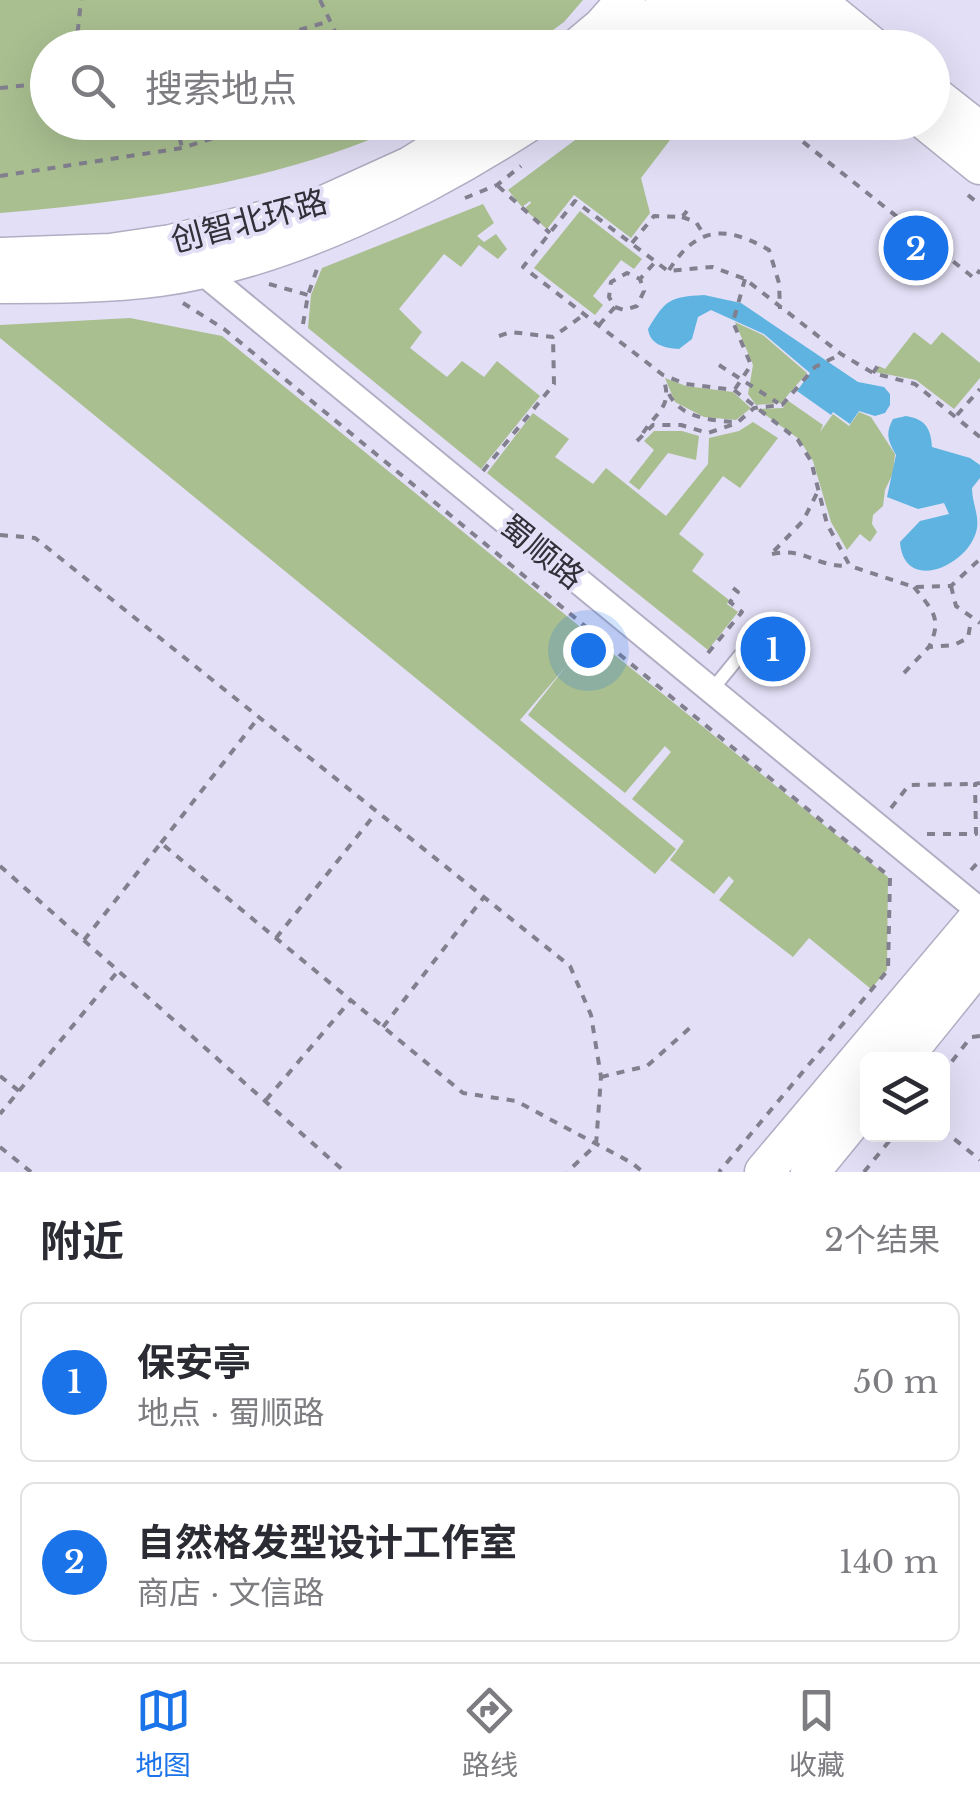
<!DOCTYPE html>
<html lang="zh">
<meta charset="utf-8">
<style>
:root{--surface:#fff;--page:#f7f7f7;--text:#2b2b33;--muted:#7c7c81;--line:#e1e1e2;--accent:#1a73e8}
body{margin:0;font-family:"Libre Baskerville","Noto Sans SC",serif;background:var(--page);color:var(--text)}
.controls{position:absolute;right:30px;bottom:30px;display:grid;overflow:hidden;border-radius:15px;box-shadow:0 10px 40px #0002}
.controls button{width:90px;height:90px;display:grid;place-items:center;padding:0;border:0;border-bottom:2px solid var(--line);background:var(--surface);color:var(--text);font:50px sans-serif}
.you{position:absolute;left:588px;top:650px;width:35px;height:35px;margin:-25px;border:8px solid #fff;border-radius:50%;background:#1a73e8;box-shadow:0 0 0 15px #1a73e833}
.badge{display:grid;place-items:center;width:65px;height:65px;border-radius:50%;background:var(--accent);color:#fff;font-size:32px;font-weight:700}
.pin{position:absolute;translate:-50% -50%;border:5px solid #fff;box-shadow:0 2px 10px #0006}
.list{margin:0;padding:0;list-style:none}
h2{display:flex;justify-content:space-between;align-items:center;height:130px;margin:0;padding:0 40px;font-size:42px}
h2 small{font-size:32px;font-weight:400;color:var(--muted)}
.list li{display:grid;grid-template-columns:65px 1fr auto;gap:30px;align-items:center;box-sizing:border-box;height:160px;margin:0 20px 20px;padding:0 20px;border:2px solid var(--line);border-radius:15px}
.list b{display:block;font-size:38px;white-space:nowrap}
.list p{margin:0;font-size:32px;white-space:nowrap;color:var(--muted)}
.list em{font-size:32px;font-style:normal;color:var(--muted)}
.icon{flex:none;width:55px;height:55px;fill:none;stroke:currentColor;stroke-width:2;stroke-linecap:round;stroke-linejoin:round}
.map{position:relative;flex:none;width:980px;height:1172px;overflow:hidden}
.search{position:absolute;background:var(--surface);box-shadow:0 10px 40px #0002;left:30px;right:30px;top:30px;height:110px;display:flex;align-items:center;gap:25px;box-sizing:border-box;padding:0 35px;border-radius:55px;color:var(--muted);font-size:38px}
.sheet{height:490px;background:var(--surface)}
nav{display:flex;justify-content:space-around;align-items:center;box-sizing:border-box;height:140px;border-top:2px solid var(--line);background:var(--surface);font-size:28px;color:var(--muted)}
nav a{display:grid;justify-items:center;gap:5px}
nav .on{color:var(--accent)}
.map>svg:first-child{display:block}
.green{fill:#a9bf90}
.water{fill:#5eb3e1}
.lines{fill:none;stroke-linecap:round;stroke-linejoin:round}
.service-casing{stroke:#b2adc3;stroke-width:16}
.minor-casing{stroke:#b2adc3;stroke-width:29}
.secondary-casing{stroke:#b2adc3;stroke-width:41}
.path{stroke:#827f8e;stroke-width:4;stroke-dasharray:8 8;stroke-linecap:butt}
.service{stroke:#fff;stroke-width:12}
.minor{stroke:#fff;stroke-width:25}
.secondary{stroke:#fff;stroke-width:38}
.labels{text-anchor:middle;stroke-width:8;stroke-linejoin:round;paint-order:stroke}
.street-label{font-size:32px;fill:#312f38;stroke:#e3dff6}
</style>
<div class="map">
<svg width="980" height="1172" viewBox="0 0 980 1172">
<rect width="100%" height="100%" fill="#e3dff6"/>
<!-- green -->
<g class="green">
<path d="M 0,0 L 583,0 L 564,22 L 529,47 L 48,48 L 48,122 L 408,123 C 282,182 138,201 0,213 Z"/>
<path d="M 598,123 L 673,123 L 664,135 L 670,140 L 641,178 L 650,213 L 631,238 L 574,195 L 547,229 L 524,209 L 531,203 L 530,201 L 522,207 L 508,190 Z"/>
<path d="M 483,204 L 494,223 L 477,236 L 484,242 L 496,234 L 507,249 L 498,259 L 479,245 L 461,267 L 444,254 L 399,309 L 422,332 L 410,348 L 447,377 L 462,361 L 484,377 L 497,361 L 540,396 L 481,469 L 308,328 L 311,295 L 322,268 Z"/>
<path d="M 580,211 L 642,259 L 634,269 L 621,260 L 593,296 L 603,305 L 595,315 L 534,268 Z"/>
<path d="M 130,318 L 222,336 L 888,877 L 887,970 L 871,989 L 809,938 L 793,957 L 719,900 L 734,881 L 729,876 L 714,894 L 670,860 L 684,841 L 632,799 L 671,752 L 665,746 L 625,793 L 528,715 L 567,665 L 520,720 L 676,849 L 655,874 L 0,338 L 0,325 Z"/>
<path d="M 735,322 L 763,335 L 807,373 L 781,403 L 756,405 L 748,394 L 753,365 Z"/>
<path d="M 914,332 L 931,345 L 942,332 L 980,363 L 980,378 L 954,409 L 916,380 L 875,372 L 879,366 L 885,369 Z"/>
<path d="M 665,378 L 686,386 L 733,392 L 751,408 L 736,420 L 704,417 L 675,402 Z"/>
<path d="M 787,400 L 823,425 L 820,432 L 833,414 L 849,426 L 859,412 L 871,417 L 895,454 L 893,473 L 885,490 L 883,506 L 873,515 L 872,524 L 877,532 L 870,542 L 860,534 L 847,550 L 831,522 L 813,461 L 799,439 L 757,409 L 783,408 Z"/>
<path d="M 533,413 L 569,439 L 555,457 L 593,484 L 606,468 L 666,516 L 708,464 L 709,438 L 739,431 L 753,422 L 778,438 L 740,488 L 723,476 L 679,534 L 704,554 L 692,571 L 729,600 L 727,604 L 738,612 L 708,650 L 487,473 Z"/>
<path d="M 654,431 L 682,431 L 699,436 L 696,460 L 668,453 L 639,490 L 629,482 L 654,450 L 644,441 Z"/>
</g>
<!-- water -->
<g class="water">
<path d="M 704,295 L 741,303 L 858,382 L 884,387 L 890,394 L 890,405 L 885,413 L 875,416 L 859,411 L 850,424 L 833,412 L 831,415 L 797,391 L 810,373 L 764,334 L 711,310 L 698,317 L 692,339 L 679,349 C 665,348 650,345 648,329 C 666,299 670,297 704,295 Z"/>
<path d="M 906,416 C 925,419 931,428 932,447 L 970,458 L 980,465 L 980,478 L 972,488 C 972,502 979,515 977,528 C 971,565 904,595 900,542 L 920,521 L 949,514 L 944,503 L 918,509 L 887,497 L 896,455 C 888,440 885,434 893,419 Z"/>
</g>
<g class="lines">
<defs>
<path id="service" d="M 711,691 L 764,626"/>
<path id="minor" d="M 199,269 L 980,911"/>
<g id="secondary">
<path d="M 771,0 L 833,48"/>
<path d="M 815,0 L 874,48"/>
<path d="M 656,18 L 789,12"/>
<path d="M 577,48 L 602,27 L 626,0"/>
<path d="M 622,48 L 656,18 L 670,0"/>
<path d="M 932,94 L 978,130"/>
<path d="M 927,122 L 980,165"/>
<path d="M 0,257 L 110,253 L 171,244 L 324,205 L 410,166 L 480,122"/>
<path d="M 0,284 C 52,284 108,284 160,277 C 287,259 422,191 529,122"/>
<path d="M 901,1060 L 980,962"/>
<path d="M 764,1172 L 980,916"/>
<path d="M 810,1172 L 868,1101"/>
</g>
</defs>
<!-- service casing -->
<use href="#service" class="service-casing"/>
<!-- minor casing -->
<use href="#minor" class="minor-casing"/>
<!-- secondary casing -->
<use href="#secondary" class="secondary-casing"/>
<!-- path -->
<g class="path">
<path d="M 320,0 L 343,48"/>
<path d="M 900,32 L 920,48"/>
<path d="M 76,48 L 81,0"/>
<path d="M 238,48 L 330,21"/>
<path d="M 932,57 L 941,64"/>
<path d="M 0,88 L 48,83"/>
<path d="M 176,122 L 182,148"/>
<path d="M 778,122 L 974,278 L 980,270"/>
<path d="M 879,122 L 902,142"/>
<path d="M 556,138 L 576,122"/>
<path d="M 0,176 L 182,148 L 264,122"/>
<path d="M 498,186 L 550,233"/>
<path d="M 968,195 L 980,205"/>
<path d="M 465,198 L 497,185 L 521,166"/>
<path d="M 682,217 L 696,222 L 704,235"/>
<path d="M 632,243 L 654,216 L 682,217 L 687,211"/>
<path d="M 669,270 C 697,226 726,225 769,250 L 779,283 L 780,309"/>
<path d="M 269,284 L 308,295"/>
<path d="M 183,303 L 224,329 L 890,877 L 888,970 L 719,1172"/>
<path d="M 615,307 L 624,310 L 637,306 L 644,291 L 640,279"/>
<path d="M 303,324 L 308,295 L 318,266"/>
<path d="M 599,325 L 615,307 L 609,297 L 611,282 L 627,273 L 640,279 L 656,261"/>
<path d="M 499,336 L 511,332 L 553,337 L 585,314"/>
<path d="M 719,365 L 778,403"/>
<path d="M 873,373 L 879,364"/>
<path d="M 735,389 L 751,365 L 733,322 L 745,279"/>
<path d="M 669,394 C 680,417 709,420 732,422"/>
<path d="M 957,415 L 980,389"/>
<path d="M 643,433 C 658,410 673,407 663,377"/>
<path d="M 980,437 L 915,384 L 873,373 L 841,354 L 745,279 L 712,267 L 668,271 L 575,201 L 523,267 L 663,375 L 686,384 L 734,390 L 798,440 L 811,461 L 827,524 L 850,566 L 914,587 L 951,586 L 980,559"/>
<path d="M 637,441 L 653,425 L 681,425 L 708,433 L 737,423 L 754,408 L 782,405 L 815,367 L 841,354"/>
<path d="M 483,471 L 554,384 L 553,337"/>
<path d="M 0,535 L 35,538 L 570,966 L 591,1015 L 601,1077 L 596,1145 L 567,1172"/>
<path d="M 774,551 L 803,521 L 818,491"/>
<path d="M 772,554 C 804,547 814,566 847,566"/>
<path d="M 951,586 L 956,606 L 980,623"/>
<path d="M 914,587 C 932,610 943,618 929,647"/>
<path d="M 708,653 L 742,612 L 730,602 L 738,592 L 733,588"/>
<path d="M 904,673 L 929,647 L 954,645 L 968,638 L 971,620"/>
<path d="M 891,808 L 909,785 L 975,784"/>
<path d="M 927,834 L 976,834 L 975,784 L 980,783"/>
<path d="M 161,843 L 259,717"/>
<path d="M 0,866 L 345,1172"/>
<path d="M 971,870 L 980,860"/>
<path d="M 276,938 L 376,813"/>
<path d="M 84,940 L 161,843 L 463,1093 L 516,1101 L 632,1163 L 643,1172"/>
<path d="M 383,1027 L 484,897"/>
<path d="M 942,1074 L 971,1037 L 980,1036"/>
<path d="M 0,1076 L 19,1091 L 0,1114"/>
<path d="M 601,1077 L 647,1066 L 692,1026"/>
<path d="M 19,1091 L 118,971"/>
<path d="M 266,1100 L 350,1001"/>
<path d="M 942,1129 L 980,1160"/>
<path d="M 0,1147 L 31,1172"/>
<path d="M 864,1172 L 895,1134"/>
</g>
<!-- service -->
<use href="#service" class="service"/>
<!-- minor -->
<use href="#minor" class="minor"/>
<!-- secondary -->
<use href="#secondary" class="secondary"/>
</g>
<g class="labels">
<!-- street labels -->
<g class="street-label">
<text transform="translate(249 221) rotate(-15)" y="11">创智北环路</text>
<text transform="translate(542 552) rotate(39)" y="11">蜀顺路</text>
</g>
</g>
</svg>
<div class="controls">
<button><svg class="icon" aria-label="layers" viewBox="0 0 24 24"><path d="M12 4l9 5-9 5-9-5zM3 14l9 5 9-5"/></svg></button>
</div>
<div class="you"></div>
<div class="pin badge" style="left:773px;top:649px">1</div>
<div class="pin badge" style="left:916px;top:248px">2</div>
<div class="search"><svg class="icon" aria-label="search" viewBox="0 0 24 24"><circle cx="10" cy="10" r="6"/><path d="M15 15l6 6"/></svg>搜索地点</div>
</div>
<section class="sheet">
<h2>附近<small>2个结果</small></h2>
<ul class="list">
<li><span class="badge">1</span><div><b>保安亭</b><p>地点 · 蜀顺路</p></div><em>50 m</em></li>
<li><span class="badge">2</span><div><b>自然格发型设计工作室</b><p>商店 · 文信路</p></div><em>140 m</em></li>
</ul>
</section>
<nav>
<a class="on"><svg class="icon" aria-label="map" viewBox="0 0 24 24"><path d="M3 6l6-2 6 2 6-2v14l-6 2-6-2-6 2zM9 4v14M15 6v14"/></svg>地图</a>
<a><svg class="icon" aria-label="directions" viewBox="0 0 24 24"><path d="M12 3l9 9-9 9-9-9zM9 14v-3h6M13 9l2 2-2 2"/></svg>路线</a>
<a><svg class="icon" aria-label="saved" viewBox="0 0 24 24"><path d="M7 4h10v16l-5-4-5 4z"/></svg>收藏</a>
</nav>
